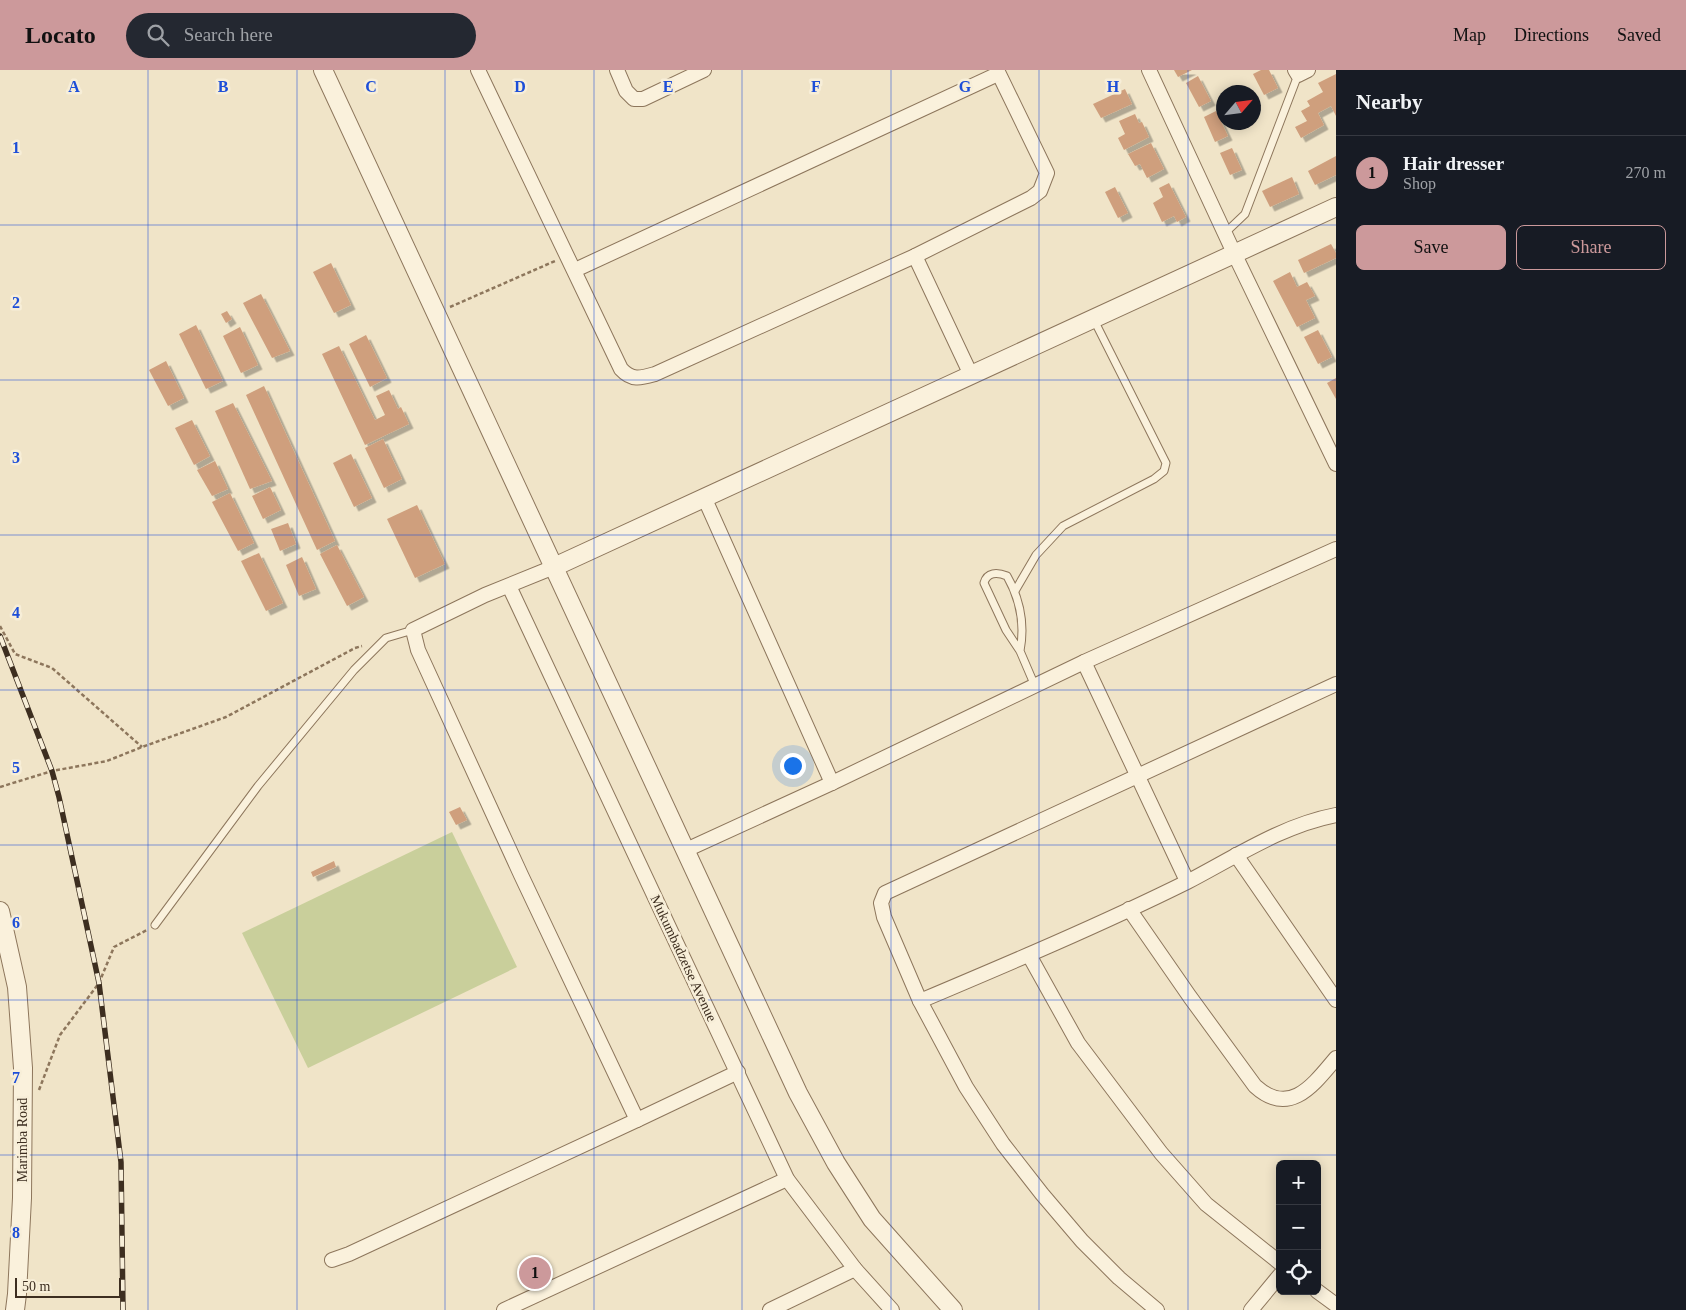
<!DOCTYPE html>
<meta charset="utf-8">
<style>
:root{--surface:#171b24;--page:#242831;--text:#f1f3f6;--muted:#9ea1a6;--line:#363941;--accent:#cc999b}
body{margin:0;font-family:"Times New Roman",serif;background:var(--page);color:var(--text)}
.controls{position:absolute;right:15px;bottom:15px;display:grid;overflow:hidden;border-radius:8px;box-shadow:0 2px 12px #0003}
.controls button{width:45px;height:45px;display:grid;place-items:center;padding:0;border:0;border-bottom:1px solid var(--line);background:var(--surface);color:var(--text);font:25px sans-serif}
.compass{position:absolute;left:1216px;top:15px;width:45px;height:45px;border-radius:50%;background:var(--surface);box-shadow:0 2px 12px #0003;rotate:62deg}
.scale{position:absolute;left:15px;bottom:12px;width:106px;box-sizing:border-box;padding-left:5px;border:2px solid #3d2e20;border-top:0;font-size:14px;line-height:18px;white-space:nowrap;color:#3d2e20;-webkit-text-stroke:4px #f7eed8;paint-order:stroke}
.you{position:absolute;left:792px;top:695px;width:18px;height:18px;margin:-12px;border:4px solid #fff;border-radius:50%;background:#1a73e8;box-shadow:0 0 0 8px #1a73e833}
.badge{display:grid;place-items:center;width:32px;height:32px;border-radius:50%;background:var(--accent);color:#111;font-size:16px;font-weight:700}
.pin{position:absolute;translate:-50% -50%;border:2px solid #fff;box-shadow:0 1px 5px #0006}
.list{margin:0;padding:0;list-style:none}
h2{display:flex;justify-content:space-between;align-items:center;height:65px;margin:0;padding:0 20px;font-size:21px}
h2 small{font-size:16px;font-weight:400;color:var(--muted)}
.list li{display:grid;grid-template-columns:32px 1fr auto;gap:15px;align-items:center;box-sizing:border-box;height:75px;padding:0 20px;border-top:1px solid var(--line)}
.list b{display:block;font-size:19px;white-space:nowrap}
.list p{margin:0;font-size:16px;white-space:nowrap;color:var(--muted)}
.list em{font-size:16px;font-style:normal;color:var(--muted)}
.actions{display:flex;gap:10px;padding:15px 20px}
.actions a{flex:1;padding:11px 0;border:1px solid var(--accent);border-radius:8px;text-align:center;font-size:18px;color:var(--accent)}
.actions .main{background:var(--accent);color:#111}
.icon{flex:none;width:28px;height:28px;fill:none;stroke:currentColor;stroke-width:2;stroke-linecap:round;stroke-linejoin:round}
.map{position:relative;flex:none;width:1336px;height:1240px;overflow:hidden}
header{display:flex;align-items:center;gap:30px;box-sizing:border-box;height:70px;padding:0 25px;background:var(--accent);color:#111}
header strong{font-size:24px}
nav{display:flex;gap:28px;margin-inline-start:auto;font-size:18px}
.search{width:350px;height:45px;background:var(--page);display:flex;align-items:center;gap:12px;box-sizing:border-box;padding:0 18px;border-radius:28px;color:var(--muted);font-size:19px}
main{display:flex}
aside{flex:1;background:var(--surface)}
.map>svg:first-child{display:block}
.green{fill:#c9cf9b}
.building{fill:#cf9f7d;filter:url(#shadow)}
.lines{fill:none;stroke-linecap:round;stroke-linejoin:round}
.service-casing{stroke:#8d765c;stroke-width:9}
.minor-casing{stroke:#8d765c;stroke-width:16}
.tertiary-casing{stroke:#8d765c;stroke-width:20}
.path{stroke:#8d765c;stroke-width:2.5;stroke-dasharray:4 2.5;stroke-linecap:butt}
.service{stroke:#faf1dc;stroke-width:7}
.minor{stroke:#faf1dc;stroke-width:14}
.tertiary{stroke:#faf1dc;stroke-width:18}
.rail-casing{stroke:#3d2e20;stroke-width:5.5}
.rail{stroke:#f7eed8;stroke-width:4;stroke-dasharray:11;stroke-linecap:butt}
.grid{fill:none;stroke:#1d4ed8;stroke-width:1;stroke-opacity:0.55}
.labels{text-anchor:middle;stroke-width:5;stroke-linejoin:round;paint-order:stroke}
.street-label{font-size:14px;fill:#3d2e20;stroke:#f7eed8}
.grid-label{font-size:16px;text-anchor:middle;font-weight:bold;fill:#1d4ed8;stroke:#f7eed8;stroke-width:5;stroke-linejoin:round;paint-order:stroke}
</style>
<header>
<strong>Locato</strong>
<div class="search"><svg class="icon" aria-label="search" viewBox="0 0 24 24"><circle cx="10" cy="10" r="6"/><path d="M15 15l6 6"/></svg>Search here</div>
<nav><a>Map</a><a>Directions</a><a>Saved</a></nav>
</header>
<main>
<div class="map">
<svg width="1336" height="1240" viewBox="0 0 1336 1240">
<defs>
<filter id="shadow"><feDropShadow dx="4.5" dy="4.5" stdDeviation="0" flood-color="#0004"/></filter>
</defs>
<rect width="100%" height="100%" fill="#f0e4c8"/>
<!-- green -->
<path class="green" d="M 452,762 L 517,897 L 308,998 L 242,863 Z"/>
<!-- building -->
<g class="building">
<path d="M 1174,0 L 1192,0 L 1178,7 Z"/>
<path d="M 1261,0 L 1269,0 L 1278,18 L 1264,25 L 1253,4 Z"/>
<path d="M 1336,4 L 1336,46 L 1331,36 L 1318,43 L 1324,55 L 1301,68 L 1295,57 L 1307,51 L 1301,41 L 1310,36 L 1307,31 L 1323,22 L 1318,13 Z"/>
<path d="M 1198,6 L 1211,31 L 1199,37 L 1186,13 Z"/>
<path d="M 1125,19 L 1132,34 L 1101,48 L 1093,34 Z"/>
<path d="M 1216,41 L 1228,66 L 1215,72 L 1204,47 Z"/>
<path d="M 1135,44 L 1139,53 L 1142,52 L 1149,67 L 1124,80 L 1118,68 L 1125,64 L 1119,51 Z"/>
<path d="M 1151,73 L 1164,99 L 1147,108 L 1140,94 L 1135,96 L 1128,84 Z"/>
<path d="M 1232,78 L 1242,100 L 1230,105 L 1220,83 Z"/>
<path d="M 1336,86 L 1336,105 L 1315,115 L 1308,101 Z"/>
<path d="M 1292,107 L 1299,124 L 1270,137 L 1262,121 Z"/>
<path d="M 1169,113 L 1186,147 L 1177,152 L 1174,146 L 1162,152 L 1153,133 L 1163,127 L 1159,118 Z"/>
<path d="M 1115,117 L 1128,143 L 1118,148 L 1105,122 Z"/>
<path d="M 1331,174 L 1336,183 L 1336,188 L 1304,203 L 1298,190 Z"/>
<path d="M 331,193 L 351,235 L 334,243 L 313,202 Z"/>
<path d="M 1290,202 L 1297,217 L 1307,212 L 1315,226 L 1306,230 L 1315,248 L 1297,257 L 1273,211 Z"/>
<path d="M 261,224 L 290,281 L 272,288 L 243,233 Z"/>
<path d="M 227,241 L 232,249 L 226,253 L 221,244 Z"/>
<path d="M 196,255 L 223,311 L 206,319 L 179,264 Z"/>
<path d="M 240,257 L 258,295 L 241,303 L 223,266 Z"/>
<path d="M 1318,260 L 1332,287 L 1318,294 L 1304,267 Z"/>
<path d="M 366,265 L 387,308 L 370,317 L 349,274 Z"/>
<path d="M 339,276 L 375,350 L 385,345 L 376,326 L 389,320 L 398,339 L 401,337 L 409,354 L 365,375 L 322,284 Z"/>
<path d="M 166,291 L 184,328 L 168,336 L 149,300 Z"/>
<path d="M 1336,308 L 1336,329 L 1327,313 Z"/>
<path d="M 264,316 L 335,471 L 317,480 L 246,325 Z"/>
<path d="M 233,333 L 272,411 L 250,419 L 215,341 Z"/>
<path d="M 192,350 L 210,386 L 194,395 L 175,358 Z"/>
<path d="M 383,369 L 402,409 L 384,418 L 365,378 Z"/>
<path d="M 351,384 L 372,428 L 354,437 L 333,393 Z"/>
<path d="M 215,391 L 228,419 L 212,426 L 197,400 Z"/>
<path d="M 270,417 L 281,440 L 263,449 L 252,426 Z"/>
<path d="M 230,423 L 254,473 L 238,481 L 212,432 Z"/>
<path d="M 417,435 L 445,494 L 415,508 L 387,449 Z"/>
<path d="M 288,453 L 296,474 L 280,481 L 271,459 Z"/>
<path d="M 337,475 L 364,527 L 347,536 L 320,484 Z"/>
<path d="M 259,483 L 283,533 L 266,541 L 241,491 Z"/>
<path d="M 302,487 L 316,519 L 299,526 L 286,495 Z"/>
<path d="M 460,737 L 467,750 L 456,755 L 449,742 Z"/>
<path d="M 334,791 L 336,797 L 313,807 L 311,802 Z"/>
</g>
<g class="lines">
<defs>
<g id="service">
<path d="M 1225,163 L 1245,144 L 1298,5"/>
<path d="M 1015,521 L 1036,485 L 1063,456 L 1154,409 L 1164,401 L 1166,393 L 1093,248"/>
<path d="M 1020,581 C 1025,555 1020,529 1007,506 C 997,502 987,502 984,513 L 1006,560 L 1020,581 L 1035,616"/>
<path d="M 155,855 L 258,716 L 354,600 L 386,568 L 413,560"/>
</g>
<g id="minor">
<path d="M 478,0 L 621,299 C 632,311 641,308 655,304 L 915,186 L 1031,128 L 1040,121 L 1047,103 L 997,0"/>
<path d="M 617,0 L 626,21 L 634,29 L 643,29 L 704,0"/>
<path d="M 1149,0 L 1234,183 L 1336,394"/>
<path d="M 1295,0 L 1298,5 L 1308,0"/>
<path d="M 915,186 L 971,305"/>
<path d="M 575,200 L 998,4"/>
<path d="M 704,427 L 832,713"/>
<path d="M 554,497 L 485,525 L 413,560 L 418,580 L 521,805 L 637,1050 L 738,1002"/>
<path d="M 509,516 L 787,1109 L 855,1199 L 892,1240"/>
<path d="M 1084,592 L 1187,811"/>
<path d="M 686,780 L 832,713 L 1084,592 L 1336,479"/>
<path d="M 1236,785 L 1336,930"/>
<path d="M 1129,839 L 1190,927 L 1255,1016 C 1290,1048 1314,1014 1336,988"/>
<path d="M 1029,885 L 1078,973 L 1161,1083 L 1206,1134 L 1280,1193"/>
<path d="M 920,931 C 1010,893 1100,855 1187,812 C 1235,787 1283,755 1336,745"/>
<path d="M 332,1190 L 349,1184 L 637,1050"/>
<path d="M 1317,1221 L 1336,1235"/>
<path d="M 504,1240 L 787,1109"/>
<path d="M 770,1240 L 855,1199"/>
<path d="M 1157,1240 L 1119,1208 L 1082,1171 L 1042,1124 L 1003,1074 L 966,1017 L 920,931 L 884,847 L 881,833 L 885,823 L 1336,614"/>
<path d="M 1251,1240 L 1280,1205"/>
</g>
<g id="tertiary">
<path d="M 323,0 L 798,1023 L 836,1093 L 872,1149 L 953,1240"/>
<path d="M 554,497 L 1336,137"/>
<path d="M 0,841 L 17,917 L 23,998 L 22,1128 L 17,1224 L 15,1240"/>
</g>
</defs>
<!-- service casing -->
<use href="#service" class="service-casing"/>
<!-- minor casing -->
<use href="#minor" class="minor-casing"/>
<!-- tertiary casing -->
<use href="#tertiary" class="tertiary-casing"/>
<!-- path -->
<g class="path">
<path d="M 450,237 L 555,191"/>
<path d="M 0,556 L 15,584 L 52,598 L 142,677"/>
<path d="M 0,717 L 52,701 L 107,691 L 142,677 L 226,647 L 355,578 L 362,576"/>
<path d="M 39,1020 L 60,965 L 99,913 L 114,877 L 147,860"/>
</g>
<!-- service -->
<use href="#service" class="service"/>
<!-- minor -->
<use href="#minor" class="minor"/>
<!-- tertiary -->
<use href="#tertiary" class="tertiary"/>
<defs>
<path id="rail" d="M 0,566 L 52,701 L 59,727 L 99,913 L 121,1092 L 123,1240"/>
</defs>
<!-- rail casing -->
<use href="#rail" class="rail-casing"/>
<!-- rail -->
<use href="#rail" class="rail"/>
</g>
<!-- grid -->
<path class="grid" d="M 148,0 L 148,1240M 297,0 L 297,1240M 445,0 L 445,1240M 594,0 L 594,1240M 742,0 L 742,1240M 891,0 L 891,1240M 1039,0 L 1039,1240M 1188,0 L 1188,1240M 0,155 L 1336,155M 0,310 L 1336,310M 0,465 L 1336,465M 0,620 L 1336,620M 0,775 L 1336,775M 0,930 L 1336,930M 0,1085 L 1336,1085"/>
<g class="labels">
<!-- street labels -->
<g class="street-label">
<text transform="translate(684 888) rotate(65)" y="5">Mukumbadzetse Avenue</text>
<text transform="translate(22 1070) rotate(-90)" y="5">Marimba Road</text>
</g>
</g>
<g class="grid-label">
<text x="74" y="22">A</text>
<text x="223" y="22">B</text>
<text x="371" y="22">C</text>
<text x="520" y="22">D</text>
<text x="668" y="22">E</text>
<text x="816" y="22">F</text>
<text x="965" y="22">G</text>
<text x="1113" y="22">H</text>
<text x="16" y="83">1</text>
<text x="16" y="238">2</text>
<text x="16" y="393">3</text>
<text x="16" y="548">4</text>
<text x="16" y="703">5</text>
<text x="16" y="858">6</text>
<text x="16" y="1013">7</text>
<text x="16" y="1168">8</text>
</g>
</svg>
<div class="controls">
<button>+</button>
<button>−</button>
<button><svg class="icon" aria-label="locate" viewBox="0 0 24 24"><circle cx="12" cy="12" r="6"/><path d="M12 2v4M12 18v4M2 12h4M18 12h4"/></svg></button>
</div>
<svg class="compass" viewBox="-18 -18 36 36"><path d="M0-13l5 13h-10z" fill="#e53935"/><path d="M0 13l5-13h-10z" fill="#9ea1a6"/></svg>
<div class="scale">50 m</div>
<div class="you"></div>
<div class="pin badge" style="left:535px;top:1203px">1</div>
</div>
<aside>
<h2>Nearby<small></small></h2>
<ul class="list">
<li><span class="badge">1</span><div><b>Hair dresser</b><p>Shop</p></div><em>270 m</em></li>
</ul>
<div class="actions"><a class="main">Save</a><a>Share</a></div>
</aside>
</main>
